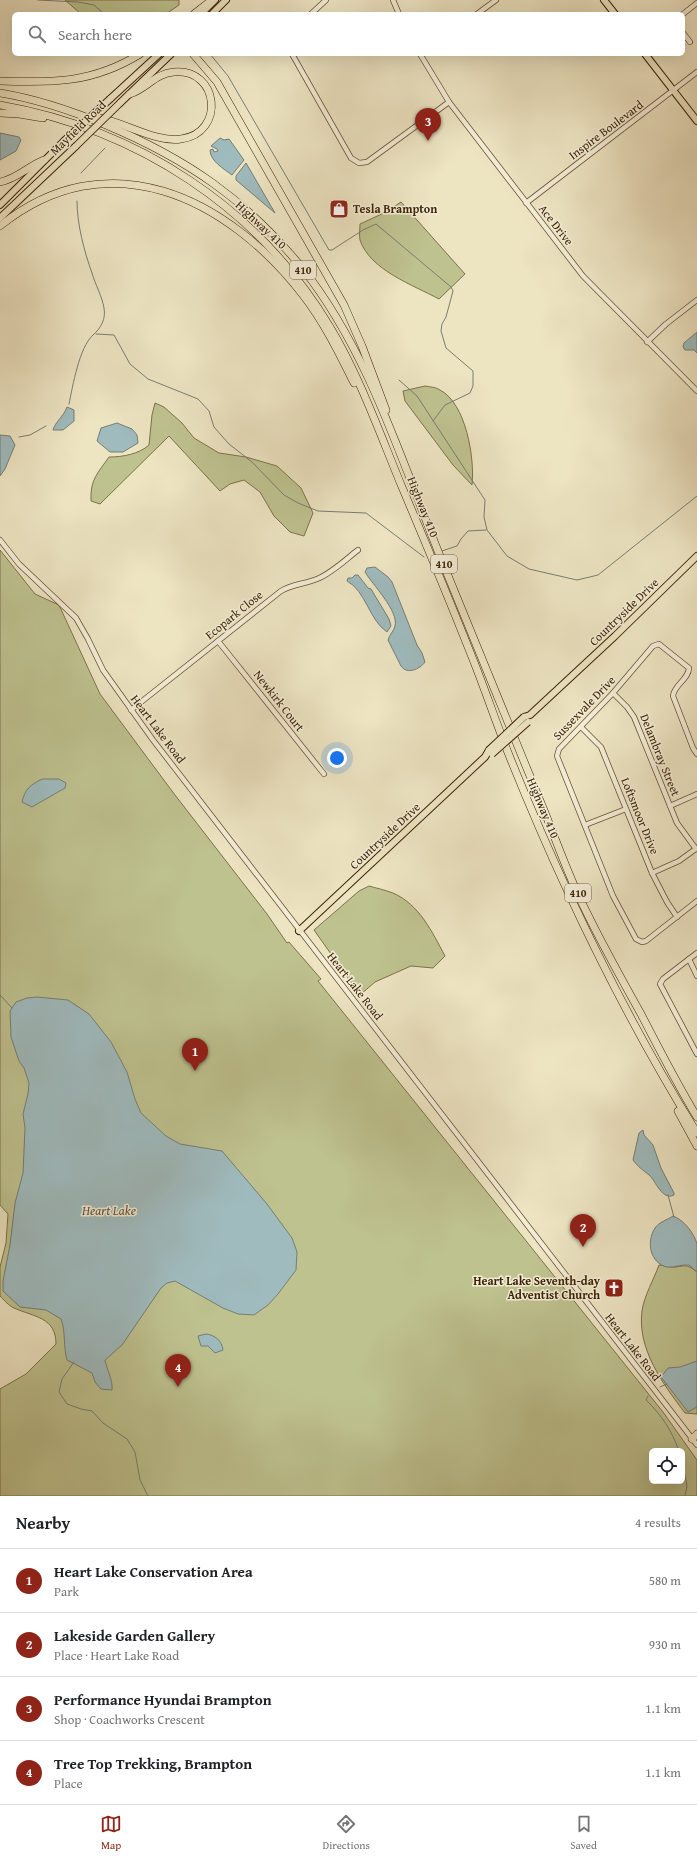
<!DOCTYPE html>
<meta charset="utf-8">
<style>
:root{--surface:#fff;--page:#f2f2f2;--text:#202124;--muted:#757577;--line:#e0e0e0;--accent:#8f2418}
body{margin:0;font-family:"Gentium Book Plus",serif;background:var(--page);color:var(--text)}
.controls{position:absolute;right:12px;bottom:12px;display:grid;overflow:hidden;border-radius:6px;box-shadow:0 4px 16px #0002}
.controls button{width:36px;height:36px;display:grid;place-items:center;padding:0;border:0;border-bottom:1px solid var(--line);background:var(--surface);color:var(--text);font:20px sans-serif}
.you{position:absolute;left:337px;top:758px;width:14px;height:14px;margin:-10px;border:3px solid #fff;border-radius:50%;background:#1a73e8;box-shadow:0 0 0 6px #1a73e833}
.badge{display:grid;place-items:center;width:26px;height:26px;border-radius:50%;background:var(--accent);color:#fff;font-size:13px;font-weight:700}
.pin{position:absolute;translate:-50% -33px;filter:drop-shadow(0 1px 2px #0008)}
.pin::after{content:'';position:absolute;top:21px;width:14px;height:12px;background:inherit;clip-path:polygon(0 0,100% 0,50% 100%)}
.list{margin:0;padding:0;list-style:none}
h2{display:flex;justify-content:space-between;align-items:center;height:52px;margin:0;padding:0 16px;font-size:17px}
h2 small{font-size:13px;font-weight:400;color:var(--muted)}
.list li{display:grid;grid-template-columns:26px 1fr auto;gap:12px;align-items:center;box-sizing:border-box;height:64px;padding:0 16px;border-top:1px solid var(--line)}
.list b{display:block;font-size:15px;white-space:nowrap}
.list p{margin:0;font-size:13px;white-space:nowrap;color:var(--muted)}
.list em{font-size:13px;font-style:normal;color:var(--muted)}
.icon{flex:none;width:22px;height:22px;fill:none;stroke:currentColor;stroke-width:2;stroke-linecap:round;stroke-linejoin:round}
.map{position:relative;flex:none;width:697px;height:1496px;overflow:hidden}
.search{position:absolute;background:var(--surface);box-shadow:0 4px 16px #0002;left:12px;right:12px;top:12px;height:44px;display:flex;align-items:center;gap:10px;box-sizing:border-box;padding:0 14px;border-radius:6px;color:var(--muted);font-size:15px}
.sheet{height:308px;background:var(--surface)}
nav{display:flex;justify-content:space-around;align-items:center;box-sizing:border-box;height:56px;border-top:1px solid var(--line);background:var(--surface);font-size:11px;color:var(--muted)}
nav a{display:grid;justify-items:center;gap:2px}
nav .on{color:var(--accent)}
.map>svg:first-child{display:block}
.green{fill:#bec28f;stroke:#7d724a;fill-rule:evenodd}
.water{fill:#9fbbbe;stroke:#777e74}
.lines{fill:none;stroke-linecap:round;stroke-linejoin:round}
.stream{stroke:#777e74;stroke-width:1}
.minor-casing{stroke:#685234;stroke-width:6}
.major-casing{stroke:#3c2204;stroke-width:8}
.highway-casing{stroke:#3c2204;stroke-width:8}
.minor{stroke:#f3edd7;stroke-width:4.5}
.major{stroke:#ede4c2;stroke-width:6}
.highway{stroke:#ede4c2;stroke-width:7}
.major-bridge-casing{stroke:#3c2204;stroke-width:8;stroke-linecap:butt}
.major-bridge{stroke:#ede4c2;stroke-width:6}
.labels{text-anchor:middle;stroke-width:3;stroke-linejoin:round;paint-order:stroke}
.shield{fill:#f3edd7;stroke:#735f43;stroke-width:1}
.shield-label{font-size:11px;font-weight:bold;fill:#3c2204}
.street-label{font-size:12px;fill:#3c2204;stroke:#f3edd7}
.poi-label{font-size:12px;font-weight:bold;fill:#3c2204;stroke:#f3edd7;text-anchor:start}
.water-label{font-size:13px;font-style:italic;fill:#5a503c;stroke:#f3edd7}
</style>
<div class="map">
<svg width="697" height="1496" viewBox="0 0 697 1496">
<rect width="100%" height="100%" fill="#ede4c2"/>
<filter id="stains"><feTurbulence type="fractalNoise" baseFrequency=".005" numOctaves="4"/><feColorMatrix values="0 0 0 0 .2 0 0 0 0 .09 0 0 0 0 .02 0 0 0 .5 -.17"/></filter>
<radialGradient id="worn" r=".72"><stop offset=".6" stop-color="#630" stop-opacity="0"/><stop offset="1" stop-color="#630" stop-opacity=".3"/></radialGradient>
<!-- green -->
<g class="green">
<path d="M 65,0 L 179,0 L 179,5 L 166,14 L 81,14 Z"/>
<path d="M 401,202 L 465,274 L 439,299 C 413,285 370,270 360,240 C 359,235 360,229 360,224 L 386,212 Z"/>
<path d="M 425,386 C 430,387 436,387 440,390 C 466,403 475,459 472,485 L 453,465 L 405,401 L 403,391 Z"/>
<path d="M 155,403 L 164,407 L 182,423 L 194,438 L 219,453 L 246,457 L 277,466 L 301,488 L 313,513 L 304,536 L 290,532 L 274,516 L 260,492 L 244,480 L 230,484 L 220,491 L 169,436 L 100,504 L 91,501 C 90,479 98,473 109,457 C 123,457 139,454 149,445 L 152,415 Z"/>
<path d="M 0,550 L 35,594 L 59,605 L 100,694 L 175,795 L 267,914 L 287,943 L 289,942 L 321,979 L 318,981 L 663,1412 L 697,1460 L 697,1496 L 0,1496 L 0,1389 L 26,1374 L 56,1344 C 56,1317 34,1317 14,1308 C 9,1306 4,1300 0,1296 L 0,1267 L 6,1243 L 8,1214 L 0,1205 ZM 652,1451 L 682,1451 L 682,1481 L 652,1481 Z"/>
<path d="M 369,886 C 376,888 385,890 393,893 C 420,905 432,932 445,956 L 433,968 L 411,966 L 375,982 L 360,995 L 314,930 L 359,891 Z"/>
<path d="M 659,1265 C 664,1265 671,1268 676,1267 C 687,1265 688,1265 697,1272 L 697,1414 L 685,1413 C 663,1384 637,1349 642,1311 C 644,1296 654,1279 659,1265 Z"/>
</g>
<!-- water -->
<g class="water">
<path d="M 0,133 L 19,137 L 21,140 L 16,151 L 0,160 Z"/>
<path d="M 220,138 L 224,140 L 229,139 L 244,160 L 232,175 C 224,169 210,161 210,150 L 213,149 L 214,152 L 218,151 L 217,149 L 211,146 Z"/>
<path d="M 246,163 L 275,213 L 236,180 L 236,176 Z"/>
<path d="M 697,332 L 697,353 L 694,350 L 685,350 L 683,347 L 684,343 Z"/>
<path d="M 67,407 L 74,410 L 74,421 L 63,430 L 53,430 C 55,422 64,416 67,407 Z"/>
<path d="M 117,423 L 132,429 L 137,435 L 138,443 L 123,452 L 110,452 L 97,441 L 101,428 Z"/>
<path d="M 0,435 L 10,436 L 15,445 L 5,469 L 0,476 Z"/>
<path d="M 375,567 L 388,577 L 392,582 L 417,645 L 422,653 L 425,662 C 420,669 407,675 401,666 L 388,640 C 389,635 394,631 395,626 C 399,611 372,584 365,572 L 367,568 Z"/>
<path d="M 355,575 L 358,575 L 368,588 L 371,589 L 389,619 L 391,626 L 387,632 C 369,620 366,591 347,581 L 348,578 L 352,578 Z"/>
<path d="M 42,779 L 59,779 L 66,783 L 65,788 L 32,807 L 22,802 C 25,789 30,785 42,779 Z"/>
<path d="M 37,997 L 68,1000 L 89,1014 L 111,1042 L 127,1072 L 135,1099 L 141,1113 L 166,1136 L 180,1144 L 222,1151 L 267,1204 L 292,1238 L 297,1252 L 296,1270 L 278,1294 L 268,1305 L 254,1315 L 238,1314 L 223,1308 L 175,1281 L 167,1283 L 161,1288 L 122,1345 L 105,1360 C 107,1370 113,1380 112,1390 L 101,1389 L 95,1382 L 92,1373 L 67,1360 C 63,1346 66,1333 61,1319 L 46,1310 L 20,1307 L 3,1291 L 3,1281 L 10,1245 L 15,1203 L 23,1173 L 25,1128 L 23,1114 L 28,1094 L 29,1083 L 24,1068 L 19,1061 L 11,1037 L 10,1011 L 16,1002 L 27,998 Z"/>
<path d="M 643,1130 L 644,1135 L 653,1145 L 661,1168 L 674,1193 L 674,1195 C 662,1201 656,1181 649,1175 C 643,1170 638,1167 633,1160 L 639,1133 Z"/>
<path d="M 673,1216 C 684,1220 694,1233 697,1244 C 697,1252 697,1264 697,1272 L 689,1265 C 681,1264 675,1268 667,1267 C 650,1263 646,1242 655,1228 C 659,1222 667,1220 673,1216 Z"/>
<path d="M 206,1334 C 215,1335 222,1341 223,1350 L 215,1353 L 208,1346 L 201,1346 L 198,1336 Z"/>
<path d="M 697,1361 L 697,1407 L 688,1412 L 661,1377 L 668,1368 L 680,1367 Z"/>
</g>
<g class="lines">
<!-- stream -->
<g class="stream">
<path d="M 38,0 L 78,2 L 94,5 L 104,14"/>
<path d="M 210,54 L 228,76 L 329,250 L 332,250 L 363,230 L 376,224 L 451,287 L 453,291 L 446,317 L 442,324 L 441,331 L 446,348 L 473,371 L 473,386 L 470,393 L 445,405 L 433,421"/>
<path d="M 81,173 L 105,148"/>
<path d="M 96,334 L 114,335 L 130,364 L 148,379 L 198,399 L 209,411 L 214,427 L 229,444 L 252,462 L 284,495 L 298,503 L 318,511 L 366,513 L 424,557"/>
<path d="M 399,380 L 417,396 L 485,500 L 484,517 L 487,530 L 507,556 L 529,569 L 577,580 L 598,575 L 697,496"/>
<path d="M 69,404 C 73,385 79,348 93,335 C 101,328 106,319 104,308 C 102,296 95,284 92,273 C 84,251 77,224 77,201"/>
<path d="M 19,437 L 30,435 L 46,426"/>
<path d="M 442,551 L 457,546 L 461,539 L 468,531 L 486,530"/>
<path d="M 0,995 L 12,1008"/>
<path d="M 668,1195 L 674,1217"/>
<path d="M 74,1362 L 62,1379 L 59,1392 L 67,1404 L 81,1409 L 92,1411 L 103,1423 L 127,1439 L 135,1452 L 140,1480 L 148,1496"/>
<path d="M 660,1387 L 667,1384"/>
<path d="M 648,1396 L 646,1400 C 661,1414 672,1431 679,1451"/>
<path d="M 682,1461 L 687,1486 L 685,1496"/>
</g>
<defs>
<g id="minor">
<path d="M 393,0 L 399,14"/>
<path d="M 311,14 L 326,0"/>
<path d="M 477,14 L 496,0"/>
<path d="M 683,14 L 697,3"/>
<path d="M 683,33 L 690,42"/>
<path d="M 292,54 L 351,158 L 359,163 L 367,162 L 449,102"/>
<path d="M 420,54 L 449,102 L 583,276 L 697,391"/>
<path d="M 526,203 L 697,72"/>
<path d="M 647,342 L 666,324 L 697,300"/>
<path d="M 0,540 L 19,564 L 76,618 L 88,639 L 103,670 L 153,740 L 697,1445"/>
<path d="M 218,641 L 324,774"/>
<path d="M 613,693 L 627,707 L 634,717 L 677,823 L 696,849"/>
<path d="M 131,710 L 281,591 C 292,584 305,584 317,579 C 332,573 345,560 358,550"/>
<path d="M 581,727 L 601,747 L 652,873 L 667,902 L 677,917"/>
<path d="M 697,754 L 693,748 L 673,696 C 674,685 689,679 689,668 L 659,644 L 653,646 L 613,693 L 559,749 L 557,756 L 613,896 L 636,939 L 642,942 L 646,941 L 697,901"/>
<path d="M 670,806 L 697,794"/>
<path d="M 585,825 L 626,809"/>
<path d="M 652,873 L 679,861 L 697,848"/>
<path d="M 697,953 L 663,979 L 660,984 L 697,1054"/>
<path d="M 689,959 L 697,976"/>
</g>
<g id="major">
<path d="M 604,0 L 615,14"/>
<path d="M 201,14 L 215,0"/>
<path d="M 212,14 L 226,0"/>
<path d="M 645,54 L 697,121"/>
<path d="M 110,99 L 159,54"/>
<path d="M 120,103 L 171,54"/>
<path d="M 0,205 L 64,141"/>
<path d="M 0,218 L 76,146"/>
<path d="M 524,717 L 530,715 L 615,636 L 697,556"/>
<path d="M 299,931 L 485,757 L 489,750"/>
</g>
<g id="highway">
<path d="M 194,14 L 212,0"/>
<path d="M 193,54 L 217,82 L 344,305 L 362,346 L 386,410"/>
<path d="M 0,81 C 53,83 93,83 140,54"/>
<path d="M 0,93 C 37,99 72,111 106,125 C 187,159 247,200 303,269 C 368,351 401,459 440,556 C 474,638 507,721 541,803 C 556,839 568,876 586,911 C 603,946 622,980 641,1014 C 659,1049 677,1084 697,1117"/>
<path d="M 0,105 C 137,129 258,207 330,327 C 360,377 380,434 402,487 C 427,546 451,604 474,662 C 487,695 498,728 511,760 C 563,889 624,1015 697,1133"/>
<path d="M 0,113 L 19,114 L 43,118"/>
<path d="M 99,118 C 124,122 156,143 181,139 C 226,133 219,68 174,72 C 156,73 146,89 130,94"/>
<path d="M 0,182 C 17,179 28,166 44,160"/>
<path d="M 0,226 C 108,139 227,197 303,295 C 324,322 339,353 354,383"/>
<path d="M 678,1111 L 697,1146"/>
<path d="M 692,1439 L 697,1434"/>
</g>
</defs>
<!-- minor casing -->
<use href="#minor" class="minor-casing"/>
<!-- major casing -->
<use href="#major" class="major-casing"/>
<!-- highway casing -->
<use href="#highway" class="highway-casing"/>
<!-- minor -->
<use href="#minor" class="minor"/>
<!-- major -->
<use href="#major" class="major"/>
<!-- highway -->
<use href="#highway" class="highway"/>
<defs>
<g id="major-bridge">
<path d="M 64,141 L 110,99"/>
<path d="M 76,146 L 120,103"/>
<path d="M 489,750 L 524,717"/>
<path d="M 492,754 L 528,722"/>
</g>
</defs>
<!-- major-bridge casing -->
<use href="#major-bridge" class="major-bridge-casing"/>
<!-- major-bridge -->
<use href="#major-bridge" class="major-bridge"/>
</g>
<!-- icons -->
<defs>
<symbol id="shop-square" viewBox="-11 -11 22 22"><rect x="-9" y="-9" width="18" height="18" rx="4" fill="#8f2418" stroke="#f3edd7"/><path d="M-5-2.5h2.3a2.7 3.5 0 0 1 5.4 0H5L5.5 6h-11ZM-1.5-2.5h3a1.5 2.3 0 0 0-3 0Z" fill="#fff"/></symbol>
<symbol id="church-square" viewBox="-11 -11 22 22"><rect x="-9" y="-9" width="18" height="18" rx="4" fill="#8f2418" stroke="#f3edd7"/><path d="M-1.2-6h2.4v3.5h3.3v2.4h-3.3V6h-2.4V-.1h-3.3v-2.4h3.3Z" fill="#fff"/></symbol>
</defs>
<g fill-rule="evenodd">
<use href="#shop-square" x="328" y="198" width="22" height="22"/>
<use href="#church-square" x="603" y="1277" width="22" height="22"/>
</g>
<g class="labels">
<!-- shield labels -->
<g class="shield">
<rect x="290" y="261" width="26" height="18" rx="3"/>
<rect x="431" y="555" width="26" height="18" rx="3"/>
<rect x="565" y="884" width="26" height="18" rx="3"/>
</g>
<g class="shield-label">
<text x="303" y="274">410</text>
<text x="444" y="568">410</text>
<text x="578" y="897">410</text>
</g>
<!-- street labels -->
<g class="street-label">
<text transform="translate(78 128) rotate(-44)" y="4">Mayfield Road</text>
<text transform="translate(606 130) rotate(-37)" y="4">Inspire Boulevard</text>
<text transform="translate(261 225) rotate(43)" y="4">Highway 410</text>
<text transform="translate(556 225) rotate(52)" y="4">Ace Drive</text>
<text transform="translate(423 507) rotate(68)" y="4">Highway 410</text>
<text transform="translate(624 612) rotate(-44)" y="4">Countryside Drive</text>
<text transform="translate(234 615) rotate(-39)" y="4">Ecopark Close</text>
<text transform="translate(279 701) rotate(52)" y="4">Newkirk Court</text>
<text transform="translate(584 708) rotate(-46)" y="4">Sussexvale Drive</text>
<text transform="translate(158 729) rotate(53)" y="4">Heart Lake Road</text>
<text transform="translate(660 755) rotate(68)" y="4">Delambray Street</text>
<text transform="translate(543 808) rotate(67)" y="4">Highway 410</text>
<text transform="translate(640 816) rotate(68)" y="4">Loftsmoor Drive</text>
<text transform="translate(385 836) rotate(-43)" y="4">Countryside Drive</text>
<text transform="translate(355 986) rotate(52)" y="4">Heart Lake Road</text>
<text transform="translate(633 1347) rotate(52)" y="4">Heart Lake Road</text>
</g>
<!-- poi labels -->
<g class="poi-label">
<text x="353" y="213">Tesla Brampton</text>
<text x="600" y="1285" text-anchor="end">Heart Lake Seventh-day<tspan x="600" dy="14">Adventist Church</tspan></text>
</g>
<!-- water labels -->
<g class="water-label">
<text x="109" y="1215">Heart Lake</text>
</g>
</g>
<rect width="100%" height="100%" filter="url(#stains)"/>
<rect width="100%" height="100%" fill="url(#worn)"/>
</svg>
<div class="controls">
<button><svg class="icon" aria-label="locate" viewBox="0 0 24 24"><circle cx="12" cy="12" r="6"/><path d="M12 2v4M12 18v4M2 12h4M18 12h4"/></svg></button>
</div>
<div class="you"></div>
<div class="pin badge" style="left:195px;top:1071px">1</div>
<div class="pin badge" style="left:583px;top:1247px">2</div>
<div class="pin badge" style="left:428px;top:141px">3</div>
<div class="pin badge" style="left:178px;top:1387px">4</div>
<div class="search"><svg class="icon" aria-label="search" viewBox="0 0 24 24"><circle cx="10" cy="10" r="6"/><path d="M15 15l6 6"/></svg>Search here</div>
</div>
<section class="sheet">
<h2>Nearby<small>4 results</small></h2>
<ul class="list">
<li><span class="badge">1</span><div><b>Heart Lake Conservation Area</b><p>Park</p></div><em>580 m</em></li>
<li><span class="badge">2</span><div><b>Lakeside Garden Gallery</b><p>Place · Heart Lake Road</p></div><em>930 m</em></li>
<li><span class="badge">3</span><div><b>Performance Hyundai Brampton</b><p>Shop · Coachworks Crescent</p></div><em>1.1 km</em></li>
<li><span class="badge">4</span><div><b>Tree Top Trekking, Brampton</b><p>Place</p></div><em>1.1 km</em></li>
</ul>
</section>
<nav>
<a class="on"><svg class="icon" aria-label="map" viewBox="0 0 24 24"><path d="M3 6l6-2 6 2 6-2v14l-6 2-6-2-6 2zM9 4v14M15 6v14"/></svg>Map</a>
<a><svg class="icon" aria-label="directions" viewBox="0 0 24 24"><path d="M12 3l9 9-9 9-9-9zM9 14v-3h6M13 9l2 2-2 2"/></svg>Directions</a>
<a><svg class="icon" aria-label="saved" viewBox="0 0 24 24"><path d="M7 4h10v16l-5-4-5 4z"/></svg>Saved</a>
</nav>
